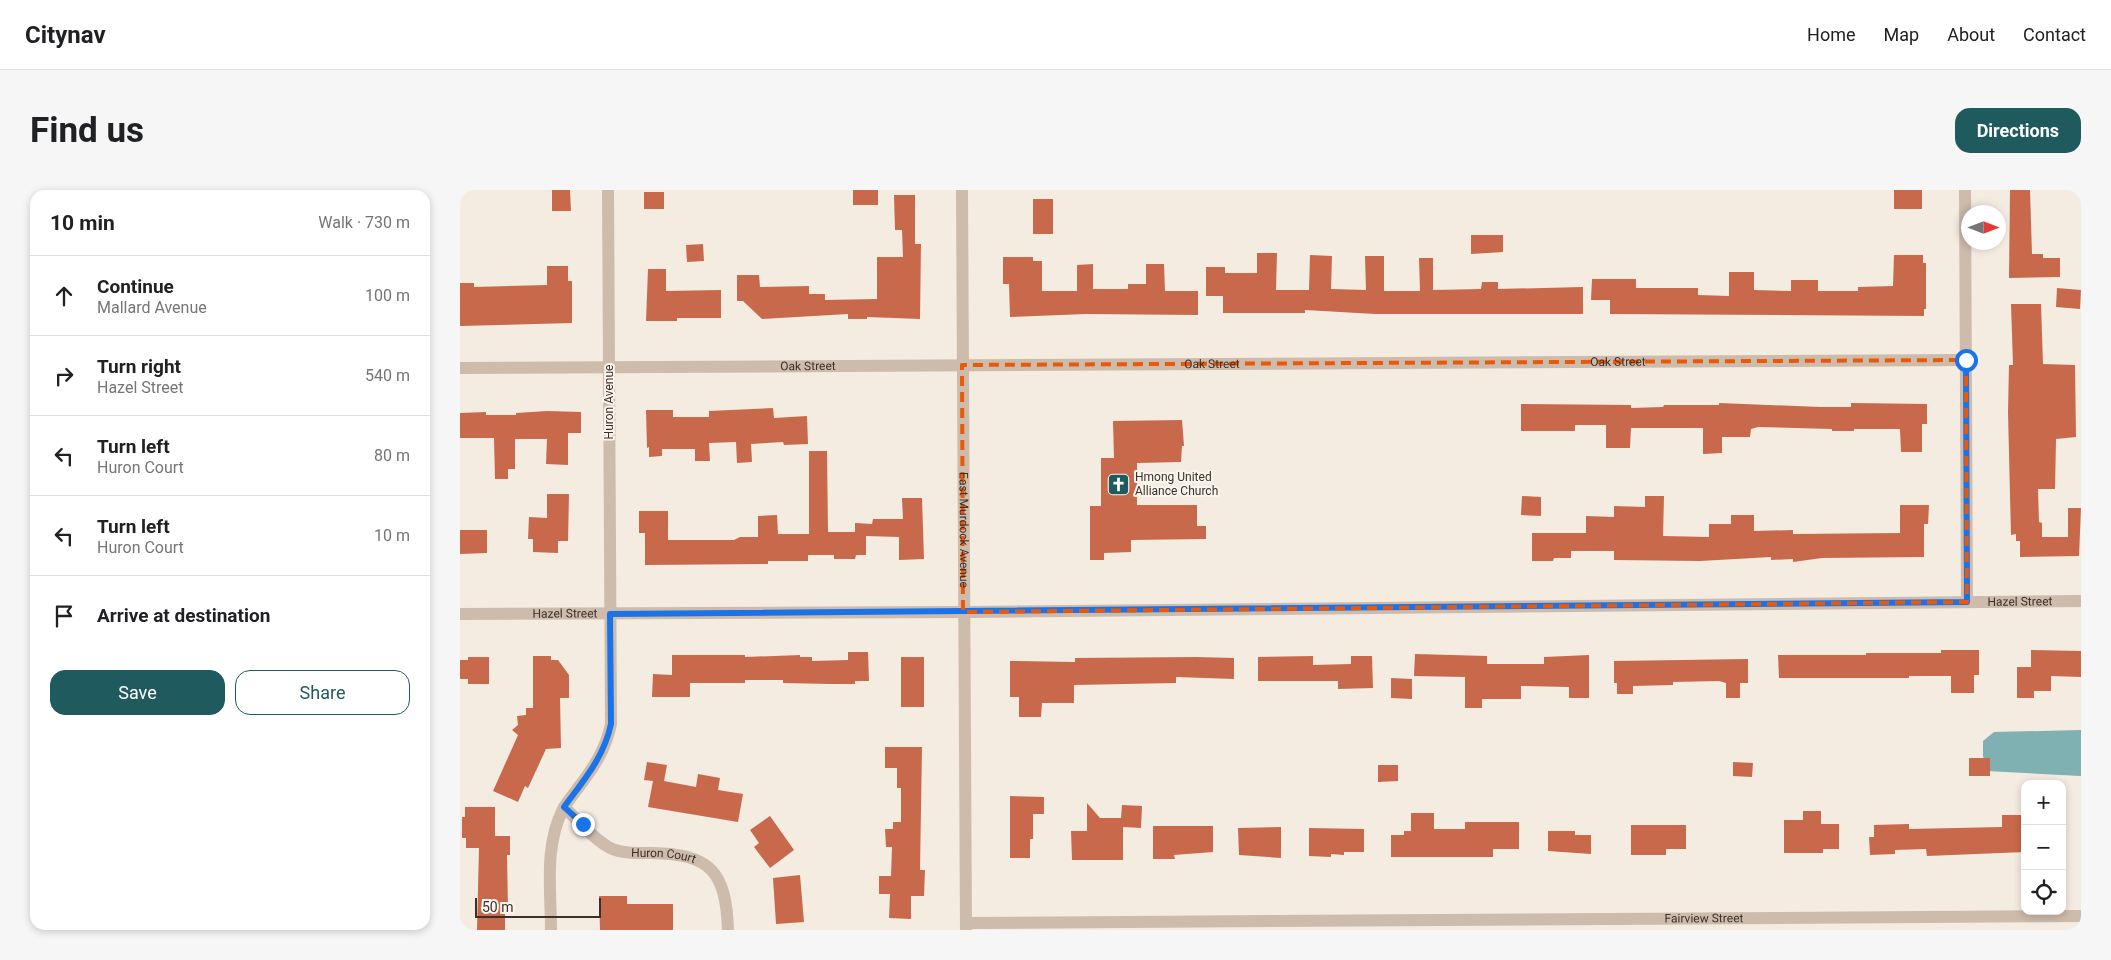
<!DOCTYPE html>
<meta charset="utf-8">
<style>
:root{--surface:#fff;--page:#f6f6f6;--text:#202124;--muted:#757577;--line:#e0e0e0;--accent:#1f5a5e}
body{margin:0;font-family:Roboto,sans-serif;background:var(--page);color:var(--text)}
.controls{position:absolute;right:15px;bottom:15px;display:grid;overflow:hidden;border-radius:10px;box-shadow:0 2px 8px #0003}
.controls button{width:45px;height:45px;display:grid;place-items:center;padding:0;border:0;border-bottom:1px solid var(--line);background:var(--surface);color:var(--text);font:25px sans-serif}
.compass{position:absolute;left:1501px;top:15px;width:45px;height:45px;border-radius:50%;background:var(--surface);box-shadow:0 2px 8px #0003;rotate:90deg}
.scale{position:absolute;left:15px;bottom:12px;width:126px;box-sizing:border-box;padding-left:5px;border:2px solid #3b302b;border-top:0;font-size:14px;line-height:18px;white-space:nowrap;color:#3b302b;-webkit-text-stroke:4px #fbf5ee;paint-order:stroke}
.stop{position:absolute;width:15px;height:15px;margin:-11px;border:4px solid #1a73e8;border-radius:50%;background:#fff}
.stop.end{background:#1a73e8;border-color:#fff;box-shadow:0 1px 5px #0008}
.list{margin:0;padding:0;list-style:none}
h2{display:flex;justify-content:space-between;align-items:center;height:65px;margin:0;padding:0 20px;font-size:21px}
h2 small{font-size:16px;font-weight:400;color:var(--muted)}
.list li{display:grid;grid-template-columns:32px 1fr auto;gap:15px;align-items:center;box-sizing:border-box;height:80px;padding:0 20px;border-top:1px solid var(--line)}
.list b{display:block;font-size:19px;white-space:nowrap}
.list p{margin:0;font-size:16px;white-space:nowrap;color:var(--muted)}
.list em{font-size:16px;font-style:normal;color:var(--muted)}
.actions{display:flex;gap:10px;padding:15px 20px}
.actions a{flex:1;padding:11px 0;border:1px solid var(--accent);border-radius:15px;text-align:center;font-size:18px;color:var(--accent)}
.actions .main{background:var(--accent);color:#fff}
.icon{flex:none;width:28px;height:28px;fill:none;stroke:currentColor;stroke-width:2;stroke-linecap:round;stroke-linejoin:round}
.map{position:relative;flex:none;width:1621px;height:740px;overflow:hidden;border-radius:15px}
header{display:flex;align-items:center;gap:30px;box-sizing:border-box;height:70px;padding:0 25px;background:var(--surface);border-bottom:1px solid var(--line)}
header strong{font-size:24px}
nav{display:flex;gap:28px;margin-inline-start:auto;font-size:18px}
.intro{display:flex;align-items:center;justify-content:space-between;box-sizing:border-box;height:120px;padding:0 30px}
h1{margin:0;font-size:35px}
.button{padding:12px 22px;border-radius:15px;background:var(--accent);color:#fff;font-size:18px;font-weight:700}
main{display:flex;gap:30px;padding:0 30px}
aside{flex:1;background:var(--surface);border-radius:15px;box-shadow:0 2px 8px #0003}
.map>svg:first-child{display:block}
.water{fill:#7fb0b2}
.building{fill:#c8694b}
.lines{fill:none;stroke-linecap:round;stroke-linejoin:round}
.street{stroke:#cdbbac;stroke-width:12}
.route{stroke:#1a73e8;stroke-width:6}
.marked{fill:none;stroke:#e8590c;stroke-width:4;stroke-dasharray:10 6;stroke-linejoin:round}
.labels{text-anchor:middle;stroke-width:4;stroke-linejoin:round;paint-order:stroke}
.street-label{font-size:12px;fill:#3b302b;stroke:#fbf5ee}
.poi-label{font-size:12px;fill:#3b302b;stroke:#fbf5ee;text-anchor:start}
</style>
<header>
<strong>Citynav</strong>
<nav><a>Home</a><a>Map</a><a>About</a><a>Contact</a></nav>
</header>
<div class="intro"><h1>Find us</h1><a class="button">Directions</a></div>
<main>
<aside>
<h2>10 min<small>Walk · 730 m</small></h2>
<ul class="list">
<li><svg class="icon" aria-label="ahead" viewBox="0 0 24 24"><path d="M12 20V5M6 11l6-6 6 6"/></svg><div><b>Continue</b><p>Mallard Avenue</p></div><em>100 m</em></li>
<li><svg class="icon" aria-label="right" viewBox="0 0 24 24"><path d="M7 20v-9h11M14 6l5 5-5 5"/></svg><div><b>Turn right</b><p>Hazel Street</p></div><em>540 m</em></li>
<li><svg class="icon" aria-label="left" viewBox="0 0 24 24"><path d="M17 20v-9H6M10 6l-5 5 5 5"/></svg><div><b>Turn left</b><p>Huron Court</p></div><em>80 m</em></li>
<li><svg class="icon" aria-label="left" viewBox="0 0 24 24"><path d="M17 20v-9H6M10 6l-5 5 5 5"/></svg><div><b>Turn left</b><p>Huron Court</p></div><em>10 m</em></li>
<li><svg class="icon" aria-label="arrive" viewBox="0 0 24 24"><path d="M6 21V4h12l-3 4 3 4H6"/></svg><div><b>Arrive at destination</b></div></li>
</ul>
<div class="actions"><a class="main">Save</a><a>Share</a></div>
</aside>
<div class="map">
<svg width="1621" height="740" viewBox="0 0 1621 740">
<rect width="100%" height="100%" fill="#f4ebe1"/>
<!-- water -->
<path class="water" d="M 1621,540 L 1621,586 L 1527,581 L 1523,566 L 1523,551 L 1534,542 Z"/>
<!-- building -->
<g class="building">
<path d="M 92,0 L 110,0 L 111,21 L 92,21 Z"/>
<rect x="393" y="0" width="25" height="15"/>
<rect x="1434" y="0" width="28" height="19"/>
<path d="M 1550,0 L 1570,0 L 1572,64 L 1583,64 L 1583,68 L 1600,68 L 1600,87 L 1549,88 Z"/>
<rect x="184" y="2" width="20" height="17"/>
<path d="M 434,5 L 455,5 L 455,54 L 461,54 L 460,129 L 407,127 L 407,129 L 388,129 L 388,124 L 302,129 L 283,111 L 277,111 L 277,85 L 299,85 L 300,97 L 349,96 L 349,104 L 365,104 L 365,110 L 417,109 L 417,67 L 443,67 L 442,40 L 435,40 Z"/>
<rect x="573" y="9" width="20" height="35"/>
<path d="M 1011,45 L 1043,45 L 1043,62 L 1011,64 Z"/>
<path d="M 243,54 L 244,71 L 227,72 L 226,55 Z"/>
<path d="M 797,63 L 817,63 L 816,100 L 849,100 L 850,65 L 872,66 L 871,99 L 906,100 L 905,66 L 924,66 L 924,101 L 960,101 L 959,68 L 973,68 L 973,100 L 1021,99 L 1022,92 L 1038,92 L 1038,99 L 1123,97 L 1123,124 L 915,124 L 845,120 L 845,123 L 763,123 L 763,106 L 746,106 L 746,77 L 765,77 L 765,83 L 797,83 Z"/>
<path d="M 1434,65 L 1463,65 L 1463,73 L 1466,73 L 1466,119 L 1464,119 L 1464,126 L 1150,124 L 1150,110 L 1131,110 L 1132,89 L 1176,89 L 1176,98 L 1238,98 L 1238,105 L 1269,106 L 1269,82 L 1294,82 L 1294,100 L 1331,101 L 1331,90 L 1358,90 L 1358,101 L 1398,101 L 1398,97 L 1433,96 Z"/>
<path d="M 543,67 L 573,67 L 573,71 L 582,71 L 582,101 L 617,101 L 617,75 L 633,74 L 633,99 L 668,99 L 668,94 L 686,94 L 686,74 L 704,74 L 705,101 L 738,101 L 738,125 L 626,124 L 550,127 L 549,94 L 543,94 Z"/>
<path d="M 87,76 L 108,76 L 108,91 L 112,91 L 112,133 L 0,136 L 0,93 L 14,93 L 14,97 L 87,95 Z"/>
<path d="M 188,79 L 206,79 L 206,101 L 261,100 L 261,128 L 217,128 L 217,131 L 186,131 Z"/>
<path d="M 1597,98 L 1621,100 L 1620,119 L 1596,117 Z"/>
<path d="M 1551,114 L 1581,114 L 1583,174 L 1615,175 L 1616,247 L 1596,249 L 1595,299 L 1578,299 L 1579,332 L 1582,333 L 1582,347 L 1608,347 L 1608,318 L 1621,318 L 1619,366 L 1560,367 L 1560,351 L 1556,351 L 1556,344 L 1551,345 L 1548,222 L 1549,175 L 1553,175 Z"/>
<path d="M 1259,213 L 1360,217 L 1391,217 L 1391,213 L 1467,214 L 1467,234 L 1462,234 L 1462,262 L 1441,262 L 1440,239 L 1394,239 L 1394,241 L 1372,241 L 1372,239 L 1298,237 L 1291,239 L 1290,247 L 1262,247 L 1262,263 L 1243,264 L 1243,238 L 1171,238 L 1170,258 L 1146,258 L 1146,235 L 1115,235 L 1115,241 L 1061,241 L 1061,214 L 1171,215 L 1171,218 L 1203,217 L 1204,215 L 1259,215 Z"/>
<path d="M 313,218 L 314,228 L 347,226 L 348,254 L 324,255 L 323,252 L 291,254 L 292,272 L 277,273 L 276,252 L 249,253 L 250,271 L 235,271 L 235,259 L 202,259 L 202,266 L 189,267 L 189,257 L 187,258 L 186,220 L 213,220 L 213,227 L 249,227 L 249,221 Z"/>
<path d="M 87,221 L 121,222 L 121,243 L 108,243 L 108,275 L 86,274 L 87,249 L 55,249 L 55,279 L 48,279 L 48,289 L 35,289 L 34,248 L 0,248 L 0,223 L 26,222 L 26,225 L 56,225 L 56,223 Z"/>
<path d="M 722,230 L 724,256 L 722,256 L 721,272 L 677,273 L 677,315 L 737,315 L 737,336 L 746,336 L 746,349 L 671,350 L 671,362 L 644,363 L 644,370 L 630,370 L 630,316 L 641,316 L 641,268 L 654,268 L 653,231 Z"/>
<path d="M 349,261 L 367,261 L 368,342 L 395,342 L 395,333 L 412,334 L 413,329 L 443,329 L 442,308 L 462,308 L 464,369 L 439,370 L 439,347 L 406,346 L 406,365 L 396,365 L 395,369 L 374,369 L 374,365 L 348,365 L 348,371 L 308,371 L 308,374 L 185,375 L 185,343 L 179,343 L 179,321 L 208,321 L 208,350 L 274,350 L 280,347 L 298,347 L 298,326 L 317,325 L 318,344 L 349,344 Z"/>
<path d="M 87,304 L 109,304 L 108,351 L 98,351 L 98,363 L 73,362 L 73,349 L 68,349 L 69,327 L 87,328 Z"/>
<path d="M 1062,306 L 1081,307 L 1081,326 L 1061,325 Z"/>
<path d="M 1185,306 L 1204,306 L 1203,346 L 1249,347 L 1249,334 L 1271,334 L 1271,325 L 1294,325 L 1294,341 L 1333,340 L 1333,344 L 1440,343 L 1440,315 L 1469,315 L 1468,334 L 1464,334 L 1464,367 L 1362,368 L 1333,372 L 1333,369 L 1311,370 L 1311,367 L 1240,371 L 1154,370 L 1154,361 L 1111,361 L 1111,368 L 1094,368 L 1093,371 L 1072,371 L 1072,343 L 1126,343 L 1126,326 L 1154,327 L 1154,316 L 1185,317 Z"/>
<path d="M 0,340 L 27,340 L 27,363 L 0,364 Z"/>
<path d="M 1481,460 L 1519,460 L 1519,485 L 1514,485 L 1514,503 L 1491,503 L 1491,486 L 1449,486 L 1449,488 L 1319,488 L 1318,465 L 1406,465 L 1406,463 L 1481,463 Z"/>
<path d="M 1571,460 L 1621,461 L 1621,487 L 1591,486 L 1591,501 L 1574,501 L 1574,508 L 1557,508 L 1557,477 L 1571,477 Z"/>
<path d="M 388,462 L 408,462 L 409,491 L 395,491 L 395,494 L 370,494 L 323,493 L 323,490 L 285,490 L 285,493 L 230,493 L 230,507 L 192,507 L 193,484 L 212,485 L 212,465 L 285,465 L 285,467 L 340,465 L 340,467 L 352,467 L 352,471 L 388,470 Z"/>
<path d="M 955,464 L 1027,466 L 1027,474 L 1084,474 L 1084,467 L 1129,465 L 1129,508 L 1109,508 L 1109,497 L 1061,496 L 1061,509 L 1022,509 L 1022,518 L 1005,518 L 1005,487 L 954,486 Z"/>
<path d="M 73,466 L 91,466 L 91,470 L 98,470 L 109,485 L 109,508 L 100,508 L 101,558 L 86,559 L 68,598 L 65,596 L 58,612 L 33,601 L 58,545 L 52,540 L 58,535 L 57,526 L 66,525 L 66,518 L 73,518 Z"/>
<path d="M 853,466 L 853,475 L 891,474 L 891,466 L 912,466 L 913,498 L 878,499 L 878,491 L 798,491 L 798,467 Z"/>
<path d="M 8,467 L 29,467 L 29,494 L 8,494 L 8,489 L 0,489 L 0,470 L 8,470 Z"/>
<rect x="441" y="467" width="23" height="50"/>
<path d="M 736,467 L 774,468 L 774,489 L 716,487 L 716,493 L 614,495 L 614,513 L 582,513 L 581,527 L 559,527 L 559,507 L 550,507 L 550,471 L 615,472 L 615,468 Z"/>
<path d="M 1288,469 L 1288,493 L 1280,493 L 1280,508 L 1266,508 L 1266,493 L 1259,491 L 1213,492 L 1213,495 L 1173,496 L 1173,504 L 1157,504 L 1157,493 L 1154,493 L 1154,471 Z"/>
<path d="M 931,488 L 952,489 L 952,509 L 931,508 Z"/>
<path d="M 425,557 L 462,557 L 460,680 L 465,680 L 464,706 L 451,706 L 451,729 L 429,728 L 430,704 L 419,704 L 419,686 L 431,686 L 432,657 L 426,657 L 425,639 L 433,639 L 433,632 L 441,632 L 441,598 L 437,598 L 437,578 L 425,578 Z"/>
<rect x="1509" y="568" width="21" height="18"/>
<path d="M 187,572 L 207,575 L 204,591 L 236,597 L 238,584 L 260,588 L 258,600 L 283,604 L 278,632 L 188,617 L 193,591 L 184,590 Z"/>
<path d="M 1273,572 L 1293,573 L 1292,587 L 1273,586 Z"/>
<path d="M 918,575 L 938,575 L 938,591 L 918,592 Z"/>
<path d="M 550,606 L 584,607 L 584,624 L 573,624 L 573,649 L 570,649 L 570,668 L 550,668 Z"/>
<path d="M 627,613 L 640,628 L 661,628 L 662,615 L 682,616 L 681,638 L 663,637 L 663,670 L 612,670 L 611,641 L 627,641 Z"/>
<path d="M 5,617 L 35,617 L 35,646 L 50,646 L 50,665 L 47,665 L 48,718 L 45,718 L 45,740 L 17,740 L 19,658 L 6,658 L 6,648 L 2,648 L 2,627 L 5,627 Z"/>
<path d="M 1343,621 L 1361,621 L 1361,634 L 1379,634 L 1379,659 L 1363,659 L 1363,663 L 1324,663 L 1324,630 L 1343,630 Z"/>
<path d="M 951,623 L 974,623 L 974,639 L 1005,639 L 1005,632 L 1059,632 L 1059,659 L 1033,659 L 1033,667 L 931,667 L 931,645 L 944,645 L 944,641 L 951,641 Z"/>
<path d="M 1542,625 L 1565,625 L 1565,662 L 1467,666 L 1466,659 L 1435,660 L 1435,664 L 1410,665 L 1409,647 L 1414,647 L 1414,635 L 1449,634 L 1449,639 L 1542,637 Z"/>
<path d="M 310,626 L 334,660 L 310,678 L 294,657 L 299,653 L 290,640 Z"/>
<path d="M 1171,635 L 1226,635 L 1226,659 L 1206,659 L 1206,665 L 1171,665 Z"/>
<path d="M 693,636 L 753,636 L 753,662 L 714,665 L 715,669 L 693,669 Z"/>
<path d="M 821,637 L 821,668 L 779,665 L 778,638 Z"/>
<path d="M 849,638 L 904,639 L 904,662 L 884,662 L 884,665 L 871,664 L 871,667 L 849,666 Z"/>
<path d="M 1088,641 L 1115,641 L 1115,645 L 1131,645 L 1131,664 L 1088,661 Z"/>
<path d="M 340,685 L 344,732 L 316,734 L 313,688 Z"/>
<path d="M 139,706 L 167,706 L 167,714 L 213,714 L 213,740 L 140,740 Z"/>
</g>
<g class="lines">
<!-- street -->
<g class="street">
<path id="s1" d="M 502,0 L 506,740"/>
<path d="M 1505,0 L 1507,412"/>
<path id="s2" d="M 0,178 L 1506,170"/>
<path id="s3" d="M 0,424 L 503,422 L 1621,411"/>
<path id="s4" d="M 104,617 C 118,630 133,649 150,658 C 163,664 179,663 192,663 C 251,664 266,682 268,740"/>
<path id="s5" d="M 506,733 L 1621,726"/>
<path d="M 91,740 C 91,700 84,657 103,619 C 107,612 113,605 118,598 C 134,577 146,559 151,534 L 148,0"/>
</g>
</g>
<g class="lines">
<!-- route -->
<path class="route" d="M 123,634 L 104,617 C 124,590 144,567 151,534 L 150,424 L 1507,412 L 1506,170"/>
</g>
<!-- marked area -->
<path class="marked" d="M 1506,170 L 1507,412 L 503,422 L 502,175 Z"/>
<!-- icons -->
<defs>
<symbol id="church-square" viewBox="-11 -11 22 22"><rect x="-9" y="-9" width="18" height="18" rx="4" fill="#1f5a5e" stroke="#fbf5ee"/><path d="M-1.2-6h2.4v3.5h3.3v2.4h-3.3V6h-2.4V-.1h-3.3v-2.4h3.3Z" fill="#fff"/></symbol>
</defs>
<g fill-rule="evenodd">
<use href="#church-square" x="646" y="282" width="25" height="25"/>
</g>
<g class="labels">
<!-- street labels -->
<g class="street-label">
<text dy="4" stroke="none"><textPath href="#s2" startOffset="1158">Oak Street</textPath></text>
<text dy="4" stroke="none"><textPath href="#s2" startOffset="752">Oak Street</textPath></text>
<text dy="4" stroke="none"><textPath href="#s2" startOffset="348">Oak Street</textPath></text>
<text transform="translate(149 212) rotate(-90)" y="4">Huron Avenue</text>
<text dy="4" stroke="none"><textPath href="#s1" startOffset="340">East Murdock Avenue</textPath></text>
<text dy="4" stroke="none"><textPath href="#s3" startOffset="1560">Hazel Street</textPath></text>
<text dy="4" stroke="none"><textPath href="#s3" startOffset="105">Hazel Street</textPath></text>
<text dy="4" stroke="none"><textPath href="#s4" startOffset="116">Huron Court</textPath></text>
<text dy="4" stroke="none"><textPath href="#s5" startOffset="738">Fairview Street</textPath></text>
</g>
<!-- poi labels -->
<g class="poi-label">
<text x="675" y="291">Hmong United<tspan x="675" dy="14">Alliance Church</tspan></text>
</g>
</g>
</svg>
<div class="controls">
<button>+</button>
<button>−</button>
<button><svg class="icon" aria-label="locate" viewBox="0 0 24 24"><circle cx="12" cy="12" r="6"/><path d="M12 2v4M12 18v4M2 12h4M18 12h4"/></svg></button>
</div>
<svg class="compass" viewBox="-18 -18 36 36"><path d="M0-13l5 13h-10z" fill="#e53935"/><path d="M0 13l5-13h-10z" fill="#757577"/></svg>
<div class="scale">50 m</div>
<div class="stop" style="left:1506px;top:170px"></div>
<div class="stop end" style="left:123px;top:634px"></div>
</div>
</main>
